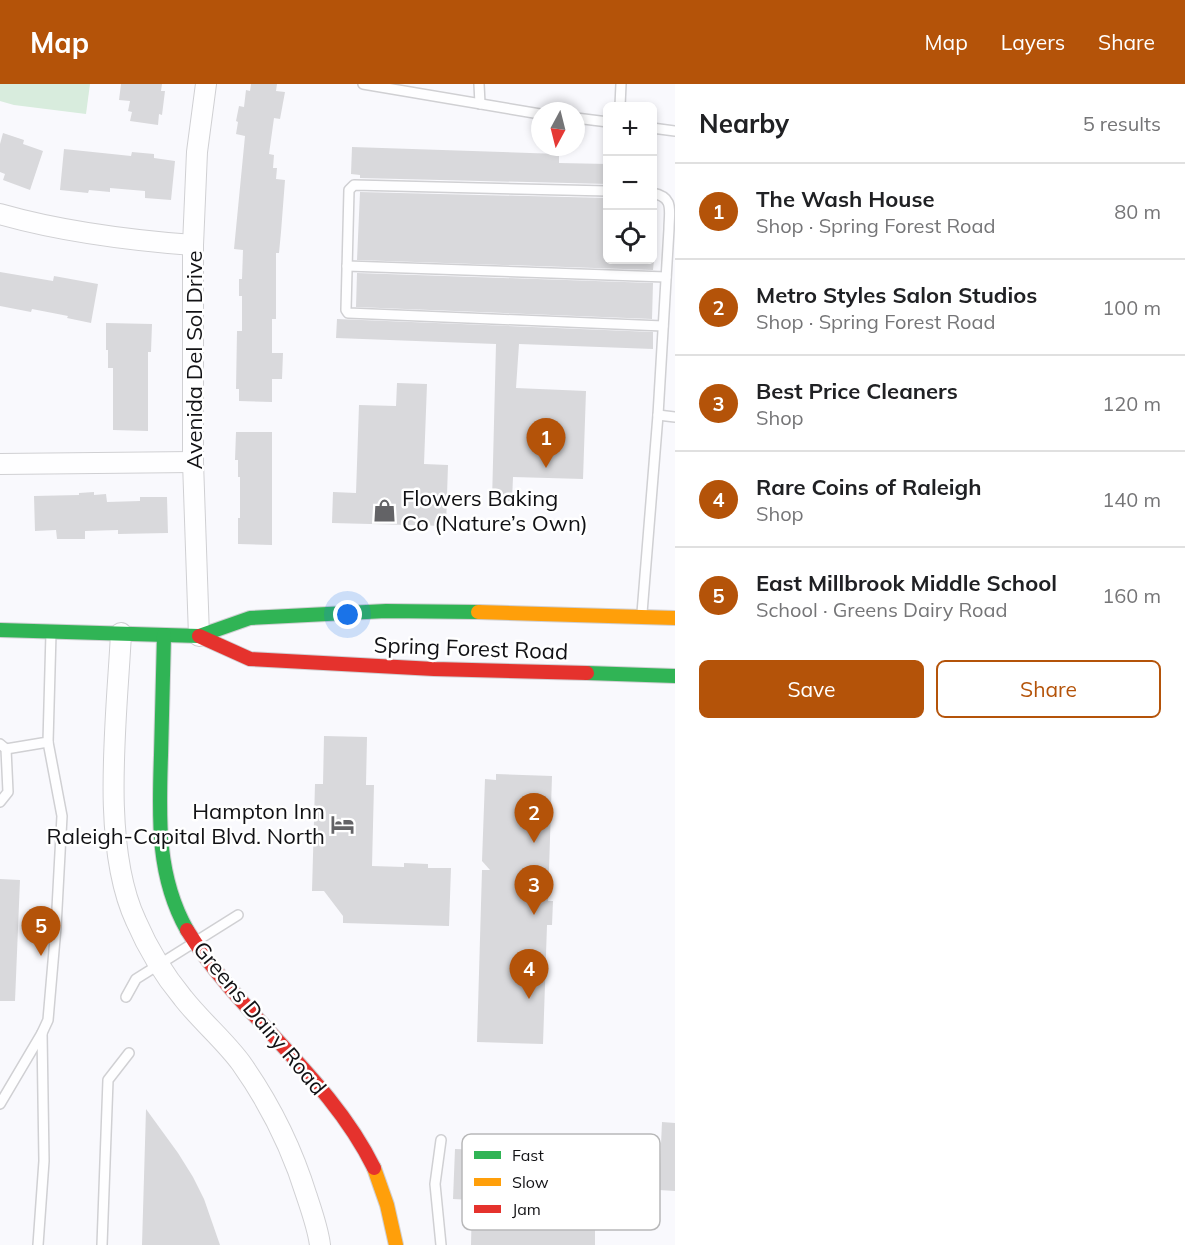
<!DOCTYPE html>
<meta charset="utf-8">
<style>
:root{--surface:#fff;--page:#f6f6f6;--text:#202124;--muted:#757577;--line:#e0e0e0;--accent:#b45309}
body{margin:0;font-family:Mulish,sans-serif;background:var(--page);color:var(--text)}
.controls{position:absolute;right:18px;top:18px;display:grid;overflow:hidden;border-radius:9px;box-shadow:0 3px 9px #0003}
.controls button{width:54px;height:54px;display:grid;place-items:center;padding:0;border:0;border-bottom:2px solid var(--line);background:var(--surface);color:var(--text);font:30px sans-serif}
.compass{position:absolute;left:531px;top:18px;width:54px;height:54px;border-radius:50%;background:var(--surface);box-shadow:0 3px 9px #0003;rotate:187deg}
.you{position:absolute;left:348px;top:531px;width:21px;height:21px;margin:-15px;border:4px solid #fff;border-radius:50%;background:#1a73e8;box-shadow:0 0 0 9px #1a73e833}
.badge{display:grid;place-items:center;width:39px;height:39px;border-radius:50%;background:var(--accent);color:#fff;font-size:20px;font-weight:700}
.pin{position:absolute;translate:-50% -50px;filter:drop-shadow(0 2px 3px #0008)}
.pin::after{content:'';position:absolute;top:32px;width:21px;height:18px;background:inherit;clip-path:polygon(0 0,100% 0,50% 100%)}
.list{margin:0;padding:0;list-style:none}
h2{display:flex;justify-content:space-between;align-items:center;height:78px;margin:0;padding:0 24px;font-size:26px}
h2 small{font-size:20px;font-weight:400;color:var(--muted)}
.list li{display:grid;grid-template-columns:39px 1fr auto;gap:18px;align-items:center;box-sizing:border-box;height:96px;padding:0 24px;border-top:2px solid var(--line)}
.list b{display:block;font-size:22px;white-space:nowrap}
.list p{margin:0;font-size:20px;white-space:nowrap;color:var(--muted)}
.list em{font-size:20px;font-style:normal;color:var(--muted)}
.actions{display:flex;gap:12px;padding:18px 24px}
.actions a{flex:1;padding:14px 0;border:2px solid var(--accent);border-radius:9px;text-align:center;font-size:21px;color:var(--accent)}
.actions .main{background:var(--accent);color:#fff}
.icon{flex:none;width:33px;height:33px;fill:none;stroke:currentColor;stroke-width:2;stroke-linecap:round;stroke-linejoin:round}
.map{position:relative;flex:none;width:675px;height:1161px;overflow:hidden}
header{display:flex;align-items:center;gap:36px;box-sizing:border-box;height:84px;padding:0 30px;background:var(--accent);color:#fff}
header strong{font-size:28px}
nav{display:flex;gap:33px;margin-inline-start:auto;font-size:21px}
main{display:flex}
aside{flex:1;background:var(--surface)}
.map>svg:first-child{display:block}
.green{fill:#d8ecdd}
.building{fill:#d9d9dc}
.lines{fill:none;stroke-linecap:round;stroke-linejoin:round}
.lane-casing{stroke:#d0d0d3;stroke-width:12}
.street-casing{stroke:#d0d0d3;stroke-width:22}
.fast-casing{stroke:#d0d0d3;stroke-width:16}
.slow-casing{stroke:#d0d0d3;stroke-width:16}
.jam-casing{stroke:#d0d0d3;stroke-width:16}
.lane{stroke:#fefeff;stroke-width:9}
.street{stroke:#fefeff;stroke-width:20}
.fast{stroke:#30b455;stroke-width:14}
.slow{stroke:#ff9f0a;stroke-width:14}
.jam{stroke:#e5322d;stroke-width:14}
.labels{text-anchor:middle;stroke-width:5;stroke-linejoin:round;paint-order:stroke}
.street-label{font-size:22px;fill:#121215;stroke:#fff}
.poi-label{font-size:22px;fill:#121215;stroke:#fff;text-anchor:start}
.key{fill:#fff;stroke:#b8b8b9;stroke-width:1.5}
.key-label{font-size:16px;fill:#121215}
</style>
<header>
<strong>Map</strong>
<nav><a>Map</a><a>Layers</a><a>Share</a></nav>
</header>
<main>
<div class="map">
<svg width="675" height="1161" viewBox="0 0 675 1161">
<rect width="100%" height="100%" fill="#f9f9fd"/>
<!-- green -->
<path class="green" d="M 0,0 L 90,0 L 86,30 L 14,21 L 0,17 Z"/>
<!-- building -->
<g class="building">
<path d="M 121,0 L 162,0 L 161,7 L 165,7 L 162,31 L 159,30 L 158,41 L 130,37 L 132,28 L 128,27 L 130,17 L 119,16 Z"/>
<path d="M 251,0 L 277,0 L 276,7 L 285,8 L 280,35 L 274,34 L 269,70 L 274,71 L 273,84 L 277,84 L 276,95 L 285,96 L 281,148 L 279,169 L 276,169 L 276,235 L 272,235 L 272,269 L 283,269 L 282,295 L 272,295 L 272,318 L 239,317 L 239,305 L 236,305 L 237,247 L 242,247 L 242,212 L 239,212 L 239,195 L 242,195 L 243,166 L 234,165 L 245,52 L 236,50 L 238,38 L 236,37 L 239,22 L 244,23 L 246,6 L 250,7 Z"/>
<path d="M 3,49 L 24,56 L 23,60 L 43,67 L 30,106 L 3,96 L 5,90 L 0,88 L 0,60 Z"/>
<path d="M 352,63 L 559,70 L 559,79 L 608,80 L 608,100 L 360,94 L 360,91 L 351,90 Z"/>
<path d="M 64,65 L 131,72 L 132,68 L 154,70 L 154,74 L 175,77 L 171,116 L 145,114 L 145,107 L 110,104 L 110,108 L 89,106 L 88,109 L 60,106 Z"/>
<path d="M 360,108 L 608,114 L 608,176 L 654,176 L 653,186 L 357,176 Z"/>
<path d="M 0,188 L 53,197 L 54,192 L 98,200 L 91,239 L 67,234 L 68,232 L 32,225 L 31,228 L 0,222 Z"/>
<path d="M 357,189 L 653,199 L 652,235 L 356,223 Z"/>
<path d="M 337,235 L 653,248 L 653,265 L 519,260 L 516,304 L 586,307 L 583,395 L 513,393 L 512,417 L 492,417 L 496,260 L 336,254 Z"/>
<path d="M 106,239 L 152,240 L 151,268 L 148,268 L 148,347 L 113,346 L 113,284 L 108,284 L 108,266 L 106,266 Z"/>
<path d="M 397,299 L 427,300 L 424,380 L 448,381 L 446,442 L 332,439 L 333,408 L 356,409 L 359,321 L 396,322 Z"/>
<path d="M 236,348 L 272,348 L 272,461 L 238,460 L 238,434 L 240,434 L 240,393 L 238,393 L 238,376 L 235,376 Z"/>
<path d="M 94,408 L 94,411 L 106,410 L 107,418 L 140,417 L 140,413 L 167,413 L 168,449 L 118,450 L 118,446 L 85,447 L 85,455 L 57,455 L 56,446 L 35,447 L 34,412 L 79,411 L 79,409 Z"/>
<path d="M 324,652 L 367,653 L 366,701 L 374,701 L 372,782 L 404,783 L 404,779 L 428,780 L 428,784 L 451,784 L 449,842 L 343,839 L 343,832 L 324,807 L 312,807 L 315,700 L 323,700 Z"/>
<path d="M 496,690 L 552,692 L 548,817 L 553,817 L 552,841 L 547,841 L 543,960 L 477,958 L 482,786 L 490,786 L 482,777 L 485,695 L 496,696 Z"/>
<path d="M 0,795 L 20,796 L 15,917 L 0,917 Z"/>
<path d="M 146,1025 L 178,1069 L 193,1093 L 204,1115 L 220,1161 L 142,1161 Z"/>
<path d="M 662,1038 L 675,1039 L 675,1107 L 659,1106 Z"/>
<path d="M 455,1065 L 591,1070 L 589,1142 L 595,1142 L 595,1161 L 471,1161 L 472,1116 L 453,1115 Z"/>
</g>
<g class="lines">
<defs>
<g id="lane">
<path d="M 363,0 L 540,30"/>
<path d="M 479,0 L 480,20"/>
<path d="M 620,22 L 621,0"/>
<path d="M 576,34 L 608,38"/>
<path d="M 652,44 L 675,47"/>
<path d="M 608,107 L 354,101 L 349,106 L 346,226 L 348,229 L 663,242"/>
<path d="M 347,182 L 666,193"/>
<path d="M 658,331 L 675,333"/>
<path d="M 642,529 L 658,331 L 669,145 C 669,127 675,113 652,109"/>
<path d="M 0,660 L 6,665 L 8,708 L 0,718"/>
<path d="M 6,665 L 48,658 L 51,549"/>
<path d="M 126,913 L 136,895 L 238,831"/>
<path d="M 0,1020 L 42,949 L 48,936 L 56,843 L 62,732 L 48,658"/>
<path d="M 441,1056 L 435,1100 L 441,1161"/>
<path d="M 38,1161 L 44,1077 L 42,949"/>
<path d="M 102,1161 L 108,996 L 129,969"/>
</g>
<g id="street">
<path d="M 0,130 C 63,148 128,156 193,161"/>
<path d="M 0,380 L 193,378"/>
<path d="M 121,549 C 117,633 100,760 136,837 C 148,865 164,891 183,914 C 201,937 224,956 241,979 C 270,1020 292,1064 307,1113 C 312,1128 318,1145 320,1161"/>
<path d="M 199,552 L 193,378 L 193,161 L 197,68 L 206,0"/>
</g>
<g id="fast">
<path d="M 0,546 L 199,552 L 250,534 L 386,527 L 478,528"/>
<path d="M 164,551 C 163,591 162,631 161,671 C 159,732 156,791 187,846"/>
<path d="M 587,589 L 675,592"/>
</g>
<g id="slow">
<path d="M 478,528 L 675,534"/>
<path d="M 374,1084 L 387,1121 L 396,1161"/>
</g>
<g id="jam">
<path d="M 199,552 L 250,575 L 434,585 L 587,589"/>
<path d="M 187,846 C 240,932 329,992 374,1084"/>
</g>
</defs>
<!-- lane casing -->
<use href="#lane" class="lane-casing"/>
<!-- street casing -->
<use href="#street" class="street-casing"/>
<!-- fast casing -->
<use href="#fast" class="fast-casing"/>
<!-- slow casing -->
<use href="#slow" class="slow-casing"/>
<!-- jam casing -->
<use href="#jam" class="jam-casing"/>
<!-- lane -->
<use href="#lane" class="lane"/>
<!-- street -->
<use href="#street" class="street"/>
<!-- fast -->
<use href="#fast" class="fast"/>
<!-- slow -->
<use href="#slow" class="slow"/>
<!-- jam -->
<use href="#jam" class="jam"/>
</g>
<!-- icons -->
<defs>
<symbol id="shop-bare" viewBox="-9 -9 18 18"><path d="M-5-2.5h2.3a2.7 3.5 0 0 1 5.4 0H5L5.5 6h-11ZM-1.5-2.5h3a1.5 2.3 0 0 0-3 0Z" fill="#636366" stroke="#fff" stroke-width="2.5" paint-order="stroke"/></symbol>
<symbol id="hotel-bare" viewBox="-9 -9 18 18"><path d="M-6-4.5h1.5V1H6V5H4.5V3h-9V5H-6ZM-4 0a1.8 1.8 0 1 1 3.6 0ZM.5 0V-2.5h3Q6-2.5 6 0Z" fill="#636366" stroke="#fff" stroke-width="2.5" paint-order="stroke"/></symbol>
</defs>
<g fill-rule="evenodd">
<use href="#shop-bare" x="368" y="410" width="33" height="33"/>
<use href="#hotel-bare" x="326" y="724" width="33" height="33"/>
</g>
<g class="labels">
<!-- street labels -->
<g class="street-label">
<text transform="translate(194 276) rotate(-90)" y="8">Avenida Del Sol Drive</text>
<text transform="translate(471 564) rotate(2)" y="8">Spring Forest Road</text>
<text transform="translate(260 934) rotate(50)" y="8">Greens Dairy Road</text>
</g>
<!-- poi labels -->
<g class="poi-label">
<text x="402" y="422">Flowers Baking<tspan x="402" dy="25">Co (Nature’s Own)</tspan></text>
<text x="325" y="735" text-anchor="end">Hampton Inn<tspan x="325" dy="25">Raleigh-Capital Blvd. North</tspan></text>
</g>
</g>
<!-- legend -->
<rect x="462" y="1050" width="198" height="96" rx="9" class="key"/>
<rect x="474" y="1067" width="27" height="8" fill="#30b455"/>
<rect x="474" y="1094" width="27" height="8" fill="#ff9f0a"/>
<rect x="474" y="1121" width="27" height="8" fill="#e5322d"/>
<g class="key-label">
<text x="512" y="1077">Fast</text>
<text x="512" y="1104">Slow</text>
<text x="512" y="1131">Jam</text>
</g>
</svg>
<div class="controls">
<button>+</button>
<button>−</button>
<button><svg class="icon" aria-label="locate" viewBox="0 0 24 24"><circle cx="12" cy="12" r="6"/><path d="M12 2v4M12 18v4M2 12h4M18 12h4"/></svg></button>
</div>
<svg class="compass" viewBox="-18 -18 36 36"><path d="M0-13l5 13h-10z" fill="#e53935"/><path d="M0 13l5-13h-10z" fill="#757577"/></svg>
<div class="you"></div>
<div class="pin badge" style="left:546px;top:384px">1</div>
<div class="pin badge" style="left:534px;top:759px">2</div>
<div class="pin badge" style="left:534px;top:831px">3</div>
<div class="pin badge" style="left:529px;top:915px">4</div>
<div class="pin badge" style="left:41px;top:872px">5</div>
</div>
<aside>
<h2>Nearby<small>5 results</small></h2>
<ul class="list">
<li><span class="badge">1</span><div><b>The Wash House</b><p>Shop · Spring Forest Road</p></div><em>80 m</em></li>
<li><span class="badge">2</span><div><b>Metro Styles Salon Studios</b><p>Shop · Spring Forest Road</p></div><em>100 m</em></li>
<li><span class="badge">3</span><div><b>Best Price Cleaners</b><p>Shop</p></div><em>120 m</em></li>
<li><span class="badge">4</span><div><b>Rare Coins of Raleigh</b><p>Shop</p></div><em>140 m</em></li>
<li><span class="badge">5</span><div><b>East Millbrook Middle School</b><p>School · Greens Dairy Road</p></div><em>160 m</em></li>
</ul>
<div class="actions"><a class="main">Save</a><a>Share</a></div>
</aside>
</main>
